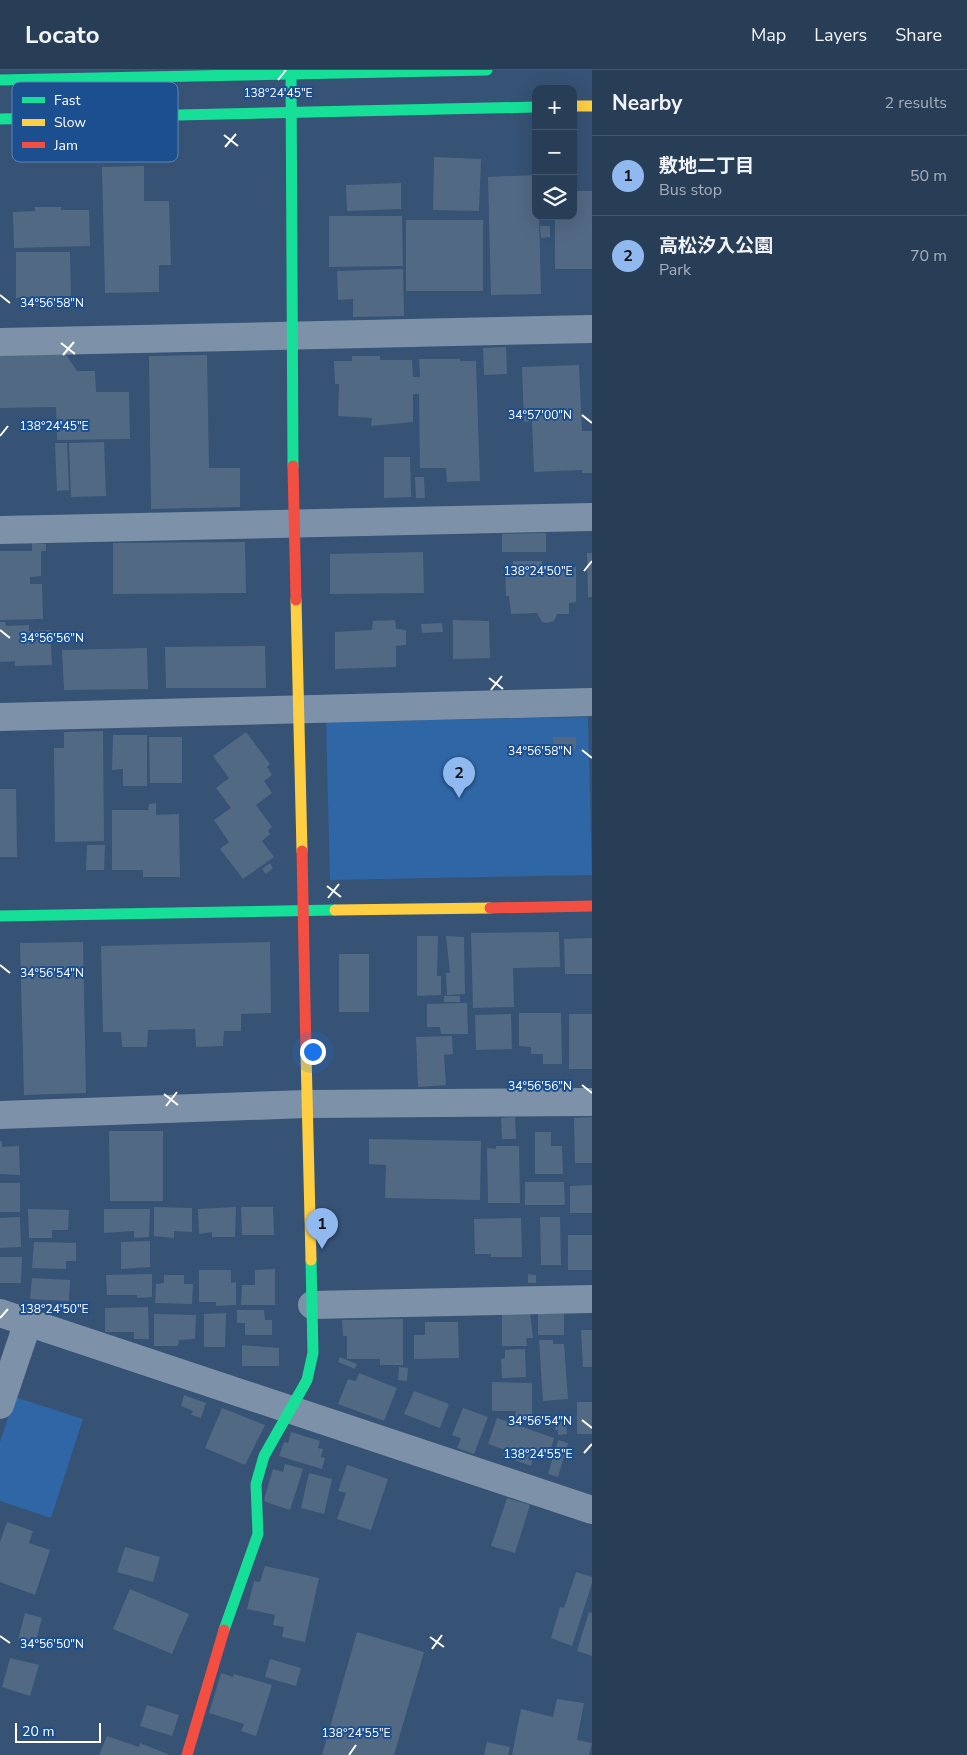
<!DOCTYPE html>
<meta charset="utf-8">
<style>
:root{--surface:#283e57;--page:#30455d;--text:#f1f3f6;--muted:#a5aeba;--line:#44576d;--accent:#90b9f0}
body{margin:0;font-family:"Nunito Sans","Noto Sans JP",sans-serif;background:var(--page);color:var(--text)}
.controls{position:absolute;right:15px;top:15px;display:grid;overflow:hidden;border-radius:10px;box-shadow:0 5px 20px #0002}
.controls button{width:45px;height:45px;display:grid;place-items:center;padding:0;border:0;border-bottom:1px solid var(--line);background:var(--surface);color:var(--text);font:25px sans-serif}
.scale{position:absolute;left:15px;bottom:12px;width:86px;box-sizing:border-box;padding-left:5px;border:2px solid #fff;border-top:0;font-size:14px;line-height:18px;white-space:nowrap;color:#fff;-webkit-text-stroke:4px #1b4f8f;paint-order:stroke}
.you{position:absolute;left:312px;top:981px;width:18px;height:18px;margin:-12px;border:4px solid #fff;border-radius:50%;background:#1a73e8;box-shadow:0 0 0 8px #1a73e833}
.badge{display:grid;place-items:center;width:32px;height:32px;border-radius:50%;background:var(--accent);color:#111;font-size:16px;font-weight:700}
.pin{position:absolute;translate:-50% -41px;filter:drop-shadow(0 1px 2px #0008)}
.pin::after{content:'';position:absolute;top:26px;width:18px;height:15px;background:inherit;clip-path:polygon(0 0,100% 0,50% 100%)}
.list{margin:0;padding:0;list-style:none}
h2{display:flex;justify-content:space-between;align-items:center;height:65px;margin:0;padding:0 20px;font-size:21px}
h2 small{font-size:16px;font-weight:400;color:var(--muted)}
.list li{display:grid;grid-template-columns:32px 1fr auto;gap:15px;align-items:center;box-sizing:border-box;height:80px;padding:0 20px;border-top:1px solid var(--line)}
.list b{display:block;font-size:19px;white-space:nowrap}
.list p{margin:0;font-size:16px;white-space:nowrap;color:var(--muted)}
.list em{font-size:16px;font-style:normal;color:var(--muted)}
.icon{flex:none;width:28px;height:28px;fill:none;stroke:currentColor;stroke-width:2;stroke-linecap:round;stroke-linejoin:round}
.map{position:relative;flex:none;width:592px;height:1685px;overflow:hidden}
header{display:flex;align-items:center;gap:30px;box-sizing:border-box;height:70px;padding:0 25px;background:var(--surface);border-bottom:1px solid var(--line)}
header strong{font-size:24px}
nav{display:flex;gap:28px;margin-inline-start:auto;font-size:18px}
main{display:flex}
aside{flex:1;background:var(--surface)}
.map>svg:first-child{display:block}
.green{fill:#2f66a5}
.building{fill:#526984}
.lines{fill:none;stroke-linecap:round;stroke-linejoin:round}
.street{stroke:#7d92a8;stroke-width:28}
.fast{stroke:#16e098;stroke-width:11}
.slow{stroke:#ffcf43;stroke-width:11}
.jam{stroke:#f24e42;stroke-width:11}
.ticks{fill:none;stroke:#fff;stroke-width:2}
.key{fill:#1b4f8f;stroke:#5f84b1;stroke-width:1}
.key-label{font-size:14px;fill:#fff}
.ticks-label{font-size:12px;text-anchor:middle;fill:#fff;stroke:#1b4f8f;stroke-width:4;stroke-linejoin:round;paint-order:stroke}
</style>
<header>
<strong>Locato</strong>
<nav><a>Map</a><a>Layers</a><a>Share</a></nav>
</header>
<main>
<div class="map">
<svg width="592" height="1685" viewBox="0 0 592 1685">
<rect width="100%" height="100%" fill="#365274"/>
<!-- green -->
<g class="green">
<path d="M 588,647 L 592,805 L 330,810 L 326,652 Z"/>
<path d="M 15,1327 L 83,1349 L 51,1448 L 0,1431 L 0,1372 Z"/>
</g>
<!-- building -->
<g class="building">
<path d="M 434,87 L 481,89 L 479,141 L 433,140 Z"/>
<path d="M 144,96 L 144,131 L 169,131 L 171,195 L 159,195 L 159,222 L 105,223 L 102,97 Z"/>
<path d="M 536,105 L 536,146 L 539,146 L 541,224 L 491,225 L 488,107 Z"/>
<path d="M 401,113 L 401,139 L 347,141 L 346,115 Z"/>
<path d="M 573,121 L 592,121 L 592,199 L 555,199 L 555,146 L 573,146 Z"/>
<path d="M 35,137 L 61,137 L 61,140 L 89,140 L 90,176 L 14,178 L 13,142 L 35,141 Z"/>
<path d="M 329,146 L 402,146 L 403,196 L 329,197 Z"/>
<rect x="406" y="150" width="77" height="71"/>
<path d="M 540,156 L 550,156 L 550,167 L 541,168 Z"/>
<path d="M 16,182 L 70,182 L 71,226 L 60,226 L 61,236 L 30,236 L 30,227 L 16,228 Z"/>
<path d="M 403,199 L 404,246 L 353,247 L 353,229 L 338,230 L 337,201 Z"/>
<path d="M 506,277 L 507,304 L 484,305 L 483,278 Z"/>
<path d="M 65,283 L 77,301 L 95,301 L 96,322 L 129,322 L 130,369 L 57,370 L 56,337 L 0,338 L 0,285 Z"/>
<path d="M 207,285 L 209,398 L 240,398 L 240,437 L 151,439 L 149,286 Z"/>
<path d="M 352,286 L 380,286 L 380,290 L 412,290 L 413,307 L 420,307 L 419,289 L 460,289 L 460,291 L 476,291 L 480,411 L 447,412 L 446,398 L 420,398 L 419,324 L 413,324 L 413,352 L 371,356 L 372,348 L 338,346 L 339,314 L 335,314 L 334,291 L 352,291 Z"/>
<path d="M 579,295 L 582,361 L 592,361 L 592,403 L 582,403 L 582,400 L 534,402 L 532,351 L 524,352 L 522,297 Z"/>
<path d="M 104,372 L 106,426 L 71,427 L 69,373 Z"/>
<path d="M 55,373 L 67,373 L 69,420 L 57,421 Z"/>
<path d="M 384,387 L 410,387 L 411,427 L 384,428 Z"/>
<path d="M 415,407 L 424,407 L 425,428 L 416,428 Z"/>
<path d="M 546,463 L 546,482 L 502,482 L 502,464 Z"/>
<path d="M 245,472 L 246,523 L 113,524 L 113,473 Z"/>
<path d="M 32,473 L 46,474 L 46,481 L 41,481 L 41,506 L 30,507 L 30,514 L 42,514 L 43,549 L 0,550 L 0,481 L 32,481 Z"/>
<path d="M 423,482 L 424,523 L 330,524 L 330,484 Z"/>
<path d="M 587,483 L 592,483 L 592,527 L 588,527 Z"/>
<path d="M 513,491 L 542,491 L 542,497 L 576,497 L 576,532 L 569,533 L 569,544 L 557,544 L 554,551 L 547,553 L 542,552 L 537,543 L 511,544 L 509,526 L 506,526 L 505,498 L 512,498 Z"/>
<path d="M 395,550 L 396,559 L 406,560 L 406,575 L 396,576 L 396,597 L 335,599 L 335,562 L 372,560 L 373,551 Z"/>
<path d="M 453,550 L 489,551 L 490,588 L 453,589 Z"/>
<path d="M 0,552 L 5,552 L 6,556 L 29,555 L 29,561 L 50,560 L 52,595 L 15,596 L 15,591 L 0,592 Z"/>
<path d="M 442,553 L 443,562 L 422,563 L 421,554 Z"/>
<path d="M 265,576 L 266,618 L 166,618 L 165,577 Z"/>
<path d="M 147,578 L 148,619 L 64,620 L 62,580 Z"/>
<path d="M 103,661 L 104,771 L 55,772 L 54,678 L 64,678 L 64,662 Z"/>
<path d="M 246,662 L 270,694 L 267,697 L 272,705 L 264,711 L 272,723 L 256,735 L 272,757 L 268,760 L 270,764 L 262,771 L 274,787 L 243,809 L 220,779 L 229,772 L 214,750 L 231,738 L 216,718 L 229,708 L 213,686 Z"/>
<path d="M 113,665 L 147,665 L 147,716 L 123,716 L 123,699 L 112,700 Z"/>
<path d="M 149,667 L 182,667 L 182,713 L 150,713 Z"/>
<path d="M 553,667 L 576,667 L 576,680 L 554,681 Z"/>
<path d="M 0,719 L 16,719 L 17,787 L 0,787 Z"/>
<path d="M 156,733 L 156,745 L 179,744 L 180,807 L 143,807 L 143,800 L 112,800 L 112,740 L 148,740 L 149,734 Z"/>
<path d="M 87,775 L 105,775 L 104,800 L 86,800 Z"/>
<path d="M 270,793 L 273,798 L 266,804 L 262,799 Z"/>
<path d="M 559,862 L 560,897 L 513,898 L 514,937 L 473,938 L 471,863 Z"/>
<path d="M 417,866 L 438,866 L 437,906 L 441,906 L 441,925 L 417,926 Z"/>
<path d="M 446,866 L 464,867 L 465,924 L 447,925 L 446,903 L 450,903 Z"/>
<path d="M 592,868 L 592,904 L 565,904 L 564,869 Z"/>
<path d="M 83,872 L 86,1023 L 24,1025 L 20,873 Z"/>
<path d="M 270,872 L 271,943 L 241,944 L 241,961 L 224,961 L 223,976 L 196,977 L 195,959 L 148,960 L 147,977 L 122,977 L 121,962 L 103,962 L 101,876 Z"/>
<rect x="339" y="884" width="30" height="58"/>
<rect x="444" y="926" width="16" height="6"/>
<path d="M 467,933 L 468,964 L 441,964 L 440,957 L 427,957 L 427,934 Z"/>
<path d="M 519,943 L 561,943 L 562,994 L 543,994 L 543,984 L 531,984 L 531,977 L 519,976 Z"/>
<path d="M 511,944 L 512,979 L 476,980 L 475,945 Z"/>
<rect x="569" y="944" width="23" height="55"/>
<path d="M 452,966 L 453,984 L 444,985 L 446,1015 L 418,1017 L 416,967 Z"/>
<path d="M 515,1047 L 516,1069 L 502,1069 L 501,1048 Z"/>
<path d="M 592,1047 L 592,1093 L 575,1093 L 574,1048 Z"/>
<path d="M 109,1061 L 163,1061 L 163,1131 L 110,1131 Z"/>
<path d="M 535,1062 L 551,1062 L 551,1076 L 562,1076 L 563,1104 L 535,1104 Z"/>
<path d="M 369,1069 L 481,1071 L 480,1130 L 385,1128 L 386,1095 L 369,1094 Z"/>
<path d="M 0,1071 L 2,1071 L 2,1077 L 19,1076 L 20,1105 L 0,1104 Z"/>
<path d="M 496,1076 L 519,1076 L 520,1133 L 488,1133 L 487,1078 L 496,1079 Z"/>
<path d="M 525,1112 L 564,1112 L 565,1135 L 525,1135 Z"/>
<rect x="0" y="1113" width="20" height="29"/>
<path d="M 592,1115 L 592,1143 L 570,1143 L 570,1116 Z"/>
<path d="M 154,1137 L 192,1138 L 192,1162 L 174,1161 L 174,1168 L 154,1166 Z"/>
<path d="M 236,1137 L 235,1167 L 212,1167 L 212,1162 L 199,1164 L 198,1139 Z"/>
<path d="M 241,1137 L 273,1137 L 274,1165 L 242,1165 Z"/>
<path d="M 28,1139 L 69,1140 L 68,1160 L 52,1160 L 52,1168 L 29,1168 Z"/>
<path d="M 104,1139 L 150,1139 L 149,1167 L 134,1168 L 134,1161 L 104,1163 Z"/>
<path d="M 20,1147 L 21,1177 L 0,1178 L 0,1148 Z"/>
<path d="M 540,1147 L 560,1147 L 561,1195 L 541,1195 Z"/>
<path d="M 521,1148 L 522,1187 L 491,1187 L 491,1184 L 475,1184 L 474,1149 Z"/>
<rect x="568" y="1165" width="24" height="35"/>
<path d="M 150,1171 L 150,1197 L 121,1199 L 121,1172 Z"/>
<path d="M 34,1172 L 76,1173 L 76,1191 L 66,1191 L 66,1199 L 32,1198 Z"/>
<path d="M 0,1187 L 22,1187 L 21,1213 L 0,1213 Z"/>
<path d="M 275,1199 L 275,1235 L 241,1235 L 242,1215 L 255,1215 L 255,1200 Z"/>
<path d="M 199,1200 L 231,1200 L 231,1213 L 236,1212 L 236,1235 L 216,1236 L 216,1232 L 199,1232 Z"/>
<path d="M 152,1204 L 152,1227 L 137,1228 L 137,1225 L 107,1225 L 106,1205 Z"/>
<path d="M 528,1204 L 536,1205 L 536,1213 L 528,1213 Z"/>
<path d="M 164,1205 L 184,1205 L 184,1214 L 193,1214 L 192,1234 L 155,1233 L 156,1214 L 164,1213 Z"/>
<path d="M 32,1208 L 70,1210 L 69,1231 L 30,1229 Z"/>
<path d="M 148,1237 L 149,1269 L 134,1269 L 134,1262 L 105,1262 L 105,1238 Z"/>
<path d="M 237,1240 L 264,1240 L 265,1250 L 272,1250 L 272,1265 L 245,1265 L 245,1253 L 237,1253 Z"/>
<path d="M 226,1243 L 225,1277 L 204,1277 L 204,1244 Z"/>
<path d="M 502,1243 L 530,1243 L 533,1268 L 526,1268 L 527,1276 L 502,1276 Z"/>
<path d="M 154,1244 L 196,1245 L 195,1269 L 179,1270 L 178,1276 L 154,1276 Z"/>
<rect x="538" y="1244" width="26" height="21"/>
<path d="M 403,1249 L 403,1295 L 380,1295 L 380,1289 L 347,1289 L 347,1266 L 343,1266 L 342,1250 Z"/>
<path d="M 425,1252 L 458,1252 L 459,1288 L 414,1289 L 414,1265 L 425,1265 Z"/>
<path d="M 581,1260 L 592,1260 L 592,1297 L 583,1297 Z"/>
<path d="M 539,1270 L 553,1270 L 553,1274 L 564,1274 L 568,1329 L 543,1331 Z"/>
<path d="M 242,1275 L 279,1278 L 279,1296 L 242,1296 Z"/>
<path d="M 525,1279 L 526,1307 L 502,1308 L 501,1289 L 505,1288 L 505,1280 Z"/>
<path d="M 340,1287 L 357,1294 L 355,1299 L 338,1292 Z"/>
<path d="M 399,1297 L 408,1298 L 407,1311 L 398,1310 Z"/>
<path d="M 359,1303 L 397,1318 L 384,1351 L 338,1334 L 348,1309 L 356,1311 Z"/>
<path d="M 492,1312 L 532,1313 L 532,1347 L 515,1347 L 516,1341 L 492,1341 Z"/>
<path d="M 414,1321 L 449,1334 L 440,1358 L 404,1344 Z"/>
<path d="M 184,1325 L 206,1333 L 201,1348 L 191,1345 L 193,1341 L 181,1336 Z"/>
<rect x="577" y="1332" width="15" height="32"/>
<path d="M 222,1338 L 265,1355 L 245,1395 L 205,1378 Z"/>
<path d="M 463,1338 L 488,1347 L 474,1384 L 457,1378 L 461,1368 L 452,1365 Z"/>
<path d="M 497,1348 L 554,1368 L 548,1389 L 534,1385 L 531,1396 L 503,1386 L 505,1380 L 488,1374 Z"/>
<path d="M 566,1351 L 567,1364 L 558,1365 L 558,1360 L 555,1360 L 555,1352 Z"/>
<path d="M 291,1362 L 320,1371 L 318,1378 L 323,1379 L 321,1387 L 325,1388 L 322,1399 L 279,1386 L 284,1372 L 288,1373 Z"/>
<path d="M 558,1370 L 568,1373 L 558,1407 L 548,1404 Z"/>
<path d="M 285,1394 L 303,1399 L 290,1440 L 266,1432 L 264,1430 L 273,1399 L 283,1402 Z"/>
<path d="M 347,1395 L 388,1409 L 371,1460 L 337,1449 L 346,1423 L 338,1421 Z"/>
<path d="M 309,1403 L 332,1409 L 324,1444 L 301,1438 Z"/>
<path d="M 507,1428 L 530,1435 L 515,1483 L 491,1476 Z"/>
<path d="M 7,1452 L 33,1461 L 29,1473 L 50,1480 L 35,1525 L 0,1512 L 0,1472 Z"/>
<path d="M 125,1477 L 160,1487 L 153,1512 L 117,1502 Z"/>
<path d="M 265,1496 L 319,1508 L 305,1572 L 282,1567 L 284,1557 L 273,1555 L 275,1545 L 247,1539 L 254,1511 L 260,1512 Z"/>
<path d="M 576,1502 L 592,1507 L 592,1513 L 572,1576 L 551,1568 L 560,1537 L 564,1538 Z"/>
<path d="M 130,1519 L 189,1544 L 172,1584 L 113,1559 Z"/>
<path d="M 589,1542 L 592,1543 L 592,1586 L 577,1581 Z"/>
<path d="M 25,1543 L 42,1548 L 35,1574 L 18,1570 Z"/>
<path d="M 357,1562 L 424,1582 L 394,1685 L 322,1685 Z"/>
<path d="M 10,1588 L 39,1595 L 30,1626 L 2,1617 Z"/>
<path d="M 270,1589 L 301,1598 L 296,1616 L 265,1607 Z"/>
<path d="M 221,1603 L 233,1607 L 234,1604 L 272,1615 L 256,1666 L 241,1661 L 244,1654 L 209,1643 Z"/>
<path d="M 557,1629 L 584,1633 L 577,1670 L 592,1673 L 589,1685 L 512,1685 L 521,1639 L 553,1647 Z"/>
<path d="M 147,1635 L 179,1645 L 172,1666 L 140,1656 Z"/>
<path d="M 107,1666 L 139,1677 L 140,1673 L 170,1685 L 99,1685 Z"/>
<path d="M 487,1672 L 510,1677 L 508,1685 L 484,1685 Z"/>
</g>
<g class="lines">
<!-- street -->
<g class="street">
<path d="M 0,272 L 592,259"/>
<path d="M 0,460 L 592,447"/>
<path d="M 0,647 L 592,632"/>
<path d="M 0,1045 L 306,1034 L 592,1032"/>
<path d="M 312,1235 L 592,1229"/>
<path d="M 0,1243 L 592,1440"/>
<path d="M 0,1335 L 28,1252"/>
</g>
<!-- fast -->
<g class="fast">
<path d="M 291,0 L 293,396"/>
<path d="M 0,10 L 487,0"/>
<path d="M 0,49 L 536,37"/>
<path d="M 0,846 L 335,840"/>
<path d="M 224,1560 L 258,1464 L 256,1414 L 264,1386 L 307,1310 L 313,1283 L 311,1190"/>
</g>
<!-- slow -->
<g class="slow">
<path d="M 573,36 L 592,36"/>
<path d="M 296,530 L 302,781"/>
<path d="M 335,840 L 490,838"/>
<path d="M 306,983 L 311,1190"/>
</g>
<!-- jam -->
<g class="jam">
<path d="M 293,396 L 296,530"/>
<path d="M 302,781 L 306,983"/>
<path d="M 490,838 L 592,836"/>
<path d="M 187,1685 L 224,1560"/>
</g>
</g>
<!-- ticks -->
<path class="ticks" d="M 278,10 L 286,0M 224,65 L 238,76M 225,77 L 236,64M 0,225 L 10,233M 61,273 L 75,284M 63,285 L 74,272M 582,345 L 592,353M 0,366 L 8,356M 584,501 L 592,491M 0,560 L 10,568M 489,608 L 503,619M 491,620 L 502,606M 582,680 L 592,688M 327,816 L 341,827M 328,828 L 339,814M 0,895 L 10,903M 582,1015 L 592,1023M 164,1024 L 178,1035M 166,1036 L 177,1022M 0,1248 L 8,1239M 582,1350 L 592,1358M 584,1383 L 592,1374M 0,1566 L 10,1573M 430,1567 L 444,1577M 432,1579 L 442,1565M 349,1685 L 356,1675"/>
<!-- legend -->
<rect x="12" y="12" width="166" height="80" rx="8" class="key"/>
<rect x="22" y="27" width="23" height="6" fill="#16e098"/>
<rect x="22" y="49" width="23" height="7" fill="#ffcf43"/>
<rect x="22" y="72" width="23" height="6" fill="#f24e42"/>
<g class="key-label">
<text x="54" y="35">Fast</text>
<text x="54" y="57">Slow</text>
<text x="54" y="80">Jam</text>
</g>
<g class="ticks-label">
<text x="278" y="27">138°24'45"E</text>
<text x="52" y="237">34°56'58"N</text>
<text x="540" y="349">34°57'00"N</text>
<text x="54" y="360">138°24'45"E</text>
<text x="538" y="505">138°24'50"E</text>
<text x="52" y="572">34°56'56"N</text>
<text x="540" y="685">34°56'58"N</text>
<text x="52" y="907">34°56'54"N</text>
<text x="540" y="1020">34°56'56"N</text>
<text x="54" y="1243">138°24'50"E</text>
<text x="540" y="1355">34°56'54"N</text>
<text x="538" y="1388">138°24'55"E</text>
<text x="52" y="1578">34°56'50"N</text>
<text x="356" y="1667">138°24'55"E</text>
</g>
</svg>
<div class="controls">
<button>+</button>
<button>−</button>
<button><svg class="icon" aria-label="layers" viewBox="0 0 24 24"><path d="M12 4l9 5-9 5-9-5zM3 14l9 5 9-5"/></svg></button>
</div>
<div class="scale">20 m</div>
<div class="you"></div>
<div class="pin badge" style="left:322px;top:1179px">1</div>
<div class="pin badge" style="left:459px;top:728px">2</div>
</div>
<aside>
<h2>Nearby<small>2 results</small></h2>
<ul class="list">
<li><span class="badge">1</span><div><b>敷地二丁目</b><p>Bus stop</p></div><em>50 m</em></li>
<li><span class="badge">2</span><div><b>高松汐入公園</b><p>Park</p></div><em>70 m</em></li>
</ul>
</aside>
</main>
